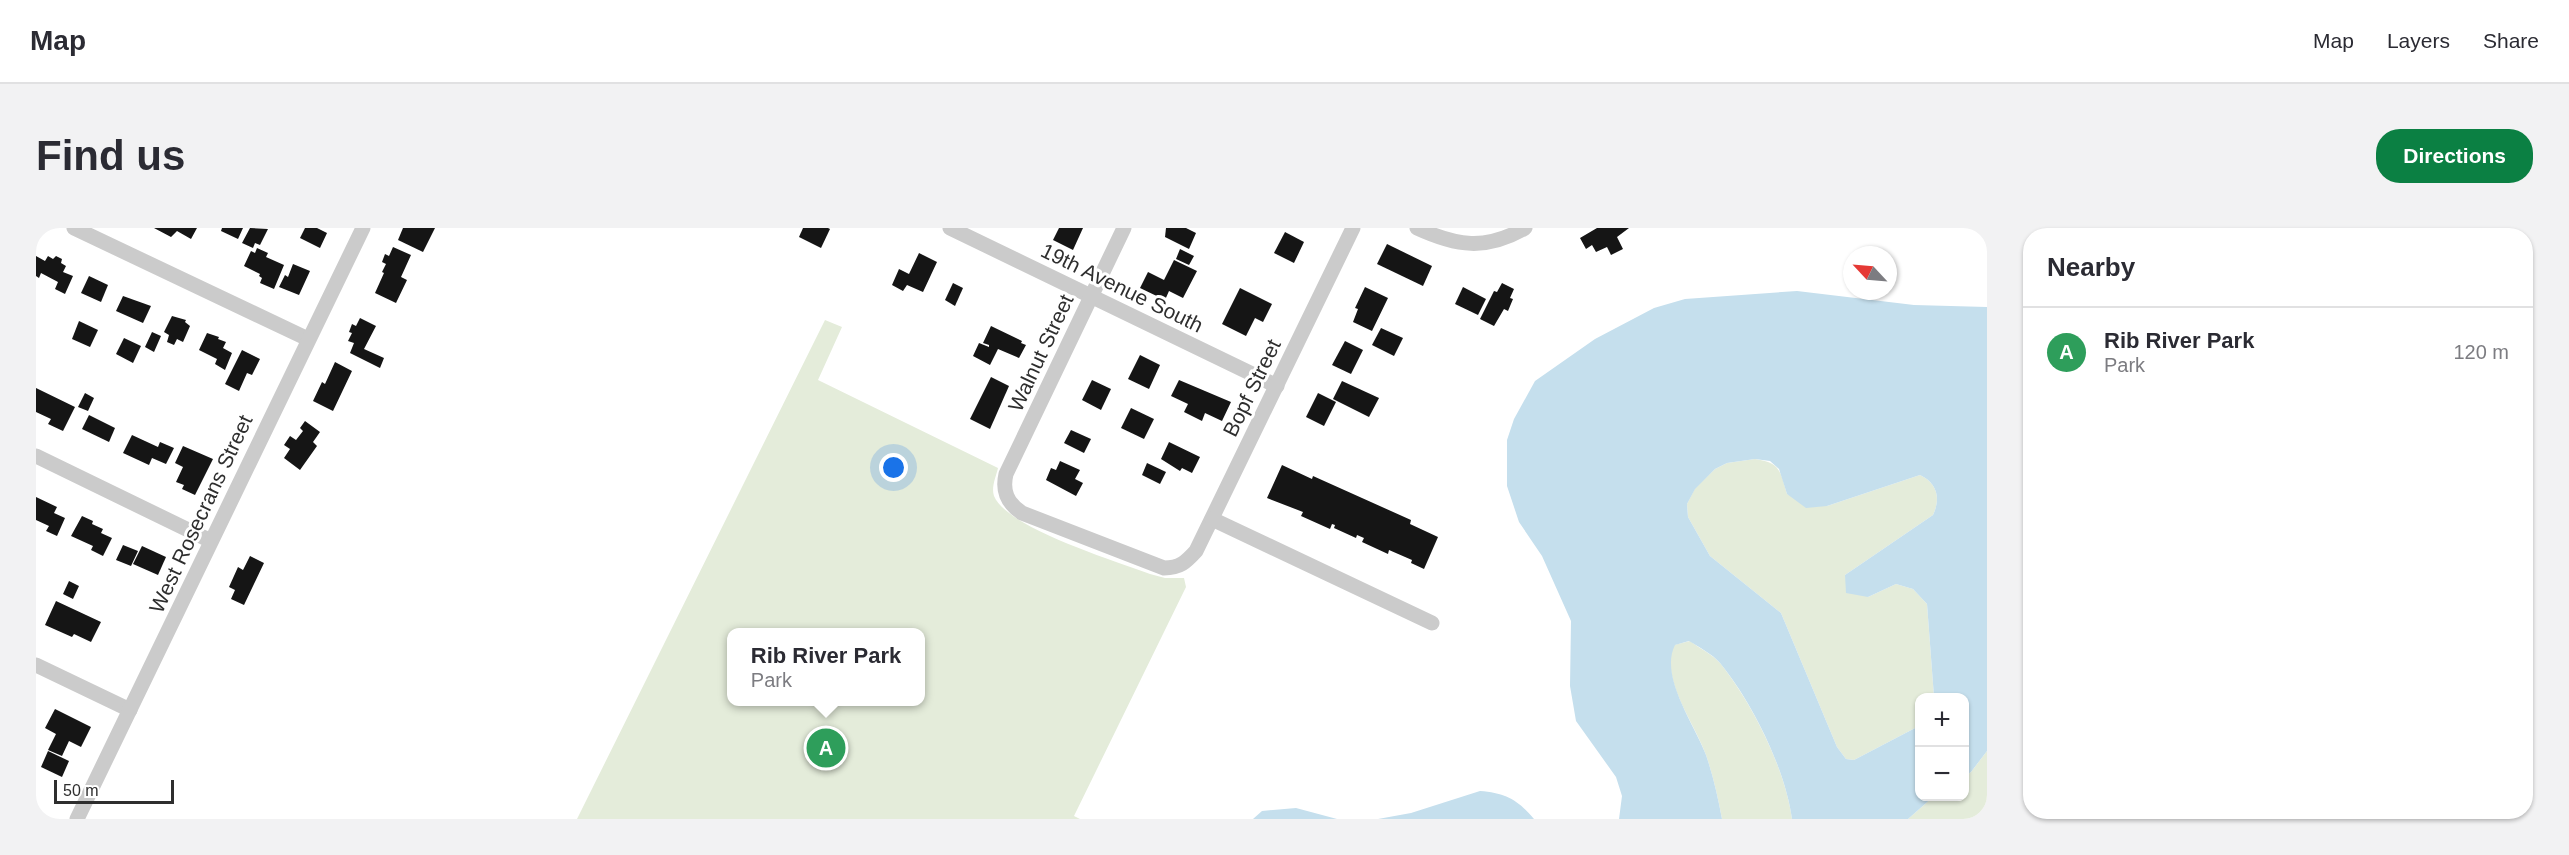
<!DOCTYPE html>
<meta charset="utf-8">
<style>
:root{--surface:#fff;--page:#f2f2f3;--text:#2b2b33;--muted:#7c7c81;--line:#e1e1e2;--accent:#0b8043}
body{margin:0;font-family:Arial,sans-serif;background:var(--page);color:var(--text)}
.controls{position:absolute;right:18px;bottom:18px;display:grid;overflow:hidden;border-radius:12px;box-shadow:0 2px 4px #0004}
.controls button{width:54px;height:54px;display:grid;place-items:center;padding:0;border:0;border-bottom:2px solid var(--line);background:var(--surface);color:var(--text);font:30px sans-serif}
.compass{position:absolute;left:1807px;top:18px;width:54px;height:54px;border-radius:50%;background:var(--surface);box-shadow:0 2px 4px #0004;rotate:296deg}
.scale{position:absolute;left:18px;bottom:15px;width:120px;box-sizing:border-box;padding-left:6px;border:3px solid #2e2e2e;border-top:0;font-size:16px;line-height:21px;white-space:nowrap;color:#2e2e2e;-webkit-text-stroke:4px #fff;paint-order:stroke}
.you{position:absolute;left:858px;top:240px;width:21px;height:21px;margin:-15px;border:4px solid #fff;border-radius:50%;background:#1a73e8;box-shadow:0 0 0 9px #1a73e833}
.badge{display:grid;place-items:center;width:39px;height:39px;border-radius:50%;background:var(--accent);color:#fff;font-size:20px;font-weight:700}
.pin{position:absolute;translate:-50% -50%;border:3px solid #fff;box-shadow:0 2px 6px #0006}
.popup{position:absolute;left:691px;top:400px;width:198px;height:78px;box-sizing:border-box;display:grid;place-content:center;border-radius:12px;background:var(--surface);filter:drop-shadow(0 2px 4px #0005);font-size:20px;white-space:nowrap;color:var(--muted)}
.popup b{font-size:22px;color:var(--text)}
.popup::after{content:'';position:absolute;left:50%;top:100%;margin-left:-12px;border:12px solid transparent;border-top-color:var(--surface)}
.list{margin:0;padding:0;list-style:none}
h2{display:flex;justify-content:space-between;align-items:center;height:78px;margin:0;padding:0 24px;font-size:26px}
h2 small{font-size:20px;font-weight:400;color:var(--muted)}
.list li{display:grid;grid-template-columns:39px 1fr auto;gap:18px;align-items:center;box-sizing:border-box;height:90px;padding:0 24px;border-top:2px solid var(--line)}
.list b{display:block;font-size:22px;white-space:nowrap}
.list p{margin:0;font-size:20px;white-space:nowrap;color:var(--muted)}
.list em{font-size:20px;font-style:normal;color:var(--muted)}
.map{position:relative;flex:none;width:1951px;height:591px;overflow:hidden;border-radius:24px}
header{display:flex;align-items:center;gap:36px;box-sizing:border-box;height:84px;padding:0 30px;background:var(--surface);border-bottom:2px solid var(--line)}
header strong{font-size:28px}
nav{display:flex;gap:33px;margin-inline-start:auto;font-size:21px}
.intro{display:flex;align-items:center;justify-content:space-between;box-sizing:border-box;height:144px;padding:0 36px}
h1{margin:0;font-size:42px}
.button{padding:15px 27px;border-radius:24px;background:var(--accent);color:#fff;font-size:21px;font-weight:700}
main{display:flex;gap:36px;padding:0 36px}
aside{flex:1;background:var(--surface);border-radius:24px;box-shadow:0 2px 4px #0004}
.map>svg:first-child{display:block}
.green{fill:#e4ecda;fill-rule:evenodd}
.water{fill:#c5dfed}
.building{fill:#151515}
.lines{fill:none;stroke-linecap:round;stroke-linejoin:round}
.street{stroke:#cbcbcb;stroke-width:15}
.labels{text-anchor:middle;stroke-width:6;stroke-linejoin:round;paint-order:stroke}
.street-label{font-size:21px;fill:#2e2e2e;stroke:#fff}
</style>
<header>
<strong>Map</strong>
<nav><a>Map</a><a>Layers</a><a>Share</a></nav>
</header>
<div class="intro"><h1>Find us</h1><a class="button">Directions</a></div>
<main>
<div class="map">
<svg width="1951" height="591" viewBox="0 0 1951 591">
<rect width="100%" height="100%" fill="#fff"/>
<!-- green -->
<g class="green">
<path d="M 789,92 L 806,99 L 782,152 L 962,240 C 960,249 955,259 958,268 C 971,300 1080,333 1114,346 L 1129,350 L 1148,350 L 1150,359 L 1038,588 L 1044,591 L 541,591 ZM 884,404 L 884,474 L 696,474 L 696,404 Z"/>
<path d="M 1719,231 C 1745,235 1744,243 1751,266 L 1791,278 L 1884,247 C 1901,255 1905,270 1897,287 L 1809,347 L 1832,369 L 1860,356 L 1877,361 L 1891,376 L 1898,469 L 1884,470 L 1883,498 L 1818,532 L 1810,531 L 1801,519 L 1745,385 L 1674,328 L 1652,289 L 1651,276 L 1659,260 L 1679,241 L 1691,235 Z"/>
<path d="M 1654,413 C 1663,420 1676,426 1684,435 C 1716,475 1749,540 1756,591 L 1686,591 C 1682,570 1677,547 1670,527 C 1659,496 1623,449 1638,417 Z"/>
<path d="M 1951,523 L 1951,591 L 1872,591 L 1897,569 L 1928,568 L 1929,548 L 1935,544 Z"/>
</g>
<!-- water -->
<g class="water">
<path d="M 1761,63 L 1878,77 L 1951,79 L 1951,523 L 1935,544 L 1929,548 L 1928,470 L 1898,469 L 1891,376 L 1877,361 L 1860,356 L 1832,369 L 1810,365 L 1809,347 L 1897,287 C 1905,270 1901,255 1884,247 L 1791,278 L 1770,280 L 1751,266 L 1743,241 L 1734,233 L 1719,231 L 1691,235 L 1679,241 L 1659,261 L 1651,276 L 1652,289 L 1674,328 L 1745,385 L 1801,519 L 1810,531 L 1818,532 L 1883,498 L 1884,568 L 1897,569 L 1872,591 L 1756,591 C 1749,540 1716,474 1684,435 C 1676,426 1663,419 1653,413 L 1639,417 C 1623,448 1659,497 1670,527 C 1677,547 1682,570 1686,591 L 1583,591 L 1586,568 L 1580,549 L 1540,493 L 1534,458 L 1535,393 L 1506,328 L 1483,294 L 1471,258 L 1471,212 L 1478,191 L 1499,153 L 1559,111 L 1618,80 L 1649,71 Z"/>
<path d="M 1444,563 C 1470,565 1482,572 1498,591 L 1342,591 L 1375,585 Z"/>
<path d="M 1260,580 L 1301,591 L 1217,591 L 1226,583 Z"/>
</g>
<!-- building -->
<g class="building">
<path d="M 118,0 L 161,0 L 155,11 L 141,3 L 135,9 Z"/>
<path d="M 186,0 L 207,0 L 202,11 L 185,3 Z"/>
<path d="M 214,0 L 232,1 L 224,17 L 219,15 L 217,20 L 206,15 Z"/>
<path d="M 269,0 L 281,0 L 291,5 L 284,20 L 264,10 Z"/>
<path d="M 367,0 L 399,0 L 387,24 L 362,12 Z"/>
<path d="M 767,0 L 792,0 L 794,1 L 785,20 L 763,9 Z"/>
<path d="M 1023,0 L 1047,0 L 1037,22 L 1017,12 Z"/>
<path d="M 1130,0 L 1150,0 L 1160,5 L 1153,21 L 1129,9 Z"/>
<path d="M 1561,0 L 1593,0 L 1581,9 L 1587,21 L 1575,27 L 1571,19 L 1560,24 L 1556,17 L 1550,21 L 1544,10 Z"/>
<path d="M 1249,4 L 1268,14 L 1258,35 L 1238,25 Z"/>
<path d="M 1351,16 L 1396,38 L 1387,58 L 1341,36 Z"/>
<path d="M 357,19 L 375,27 L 365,49 L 371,52 L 360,75 L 339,65 L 348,45 L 346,44 L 350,36 L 346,34 L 349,26 L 353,28 Z"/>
<path d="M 221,20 L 232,25 L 230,29 L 248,37 L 238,61 L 224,55 L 226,50 L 223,48 L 224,46 L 208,38 L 215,23 L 219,25 Z"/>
<path d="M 1144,21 L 1158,28 L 1153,37 L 1140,31 Z"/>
<path d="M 883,25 L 901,34 L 887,64 L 871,57 L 867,63 L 856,57 L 863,41 L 873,46 Z"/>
<path d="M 0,28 L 9,33 L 12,28 L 17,31 L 20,28 L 26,31 L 25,35 L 30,38 L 27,44 L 37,48 L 29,66 L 19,61 L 22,54 L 5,45 L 3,50 L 0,48 Z"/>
<path d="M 1138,32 L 1161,43 L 1147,70 L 1133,63 L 1129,72 L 1104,60 L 1112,44 L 1128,52 Z"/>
<path d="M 257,36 L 274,43 L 263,67 L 243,59 L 249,47 L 252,49 Z"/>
<path d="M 53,48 L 72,57 L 65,74 L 45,65 Z"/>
<path d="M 917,55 L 927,60 L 919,78 L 909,72 Z"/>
<path d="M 1466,55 L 1478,61 L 1474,70 L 1477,71 L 1472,83 L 1468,81 L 1458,98 L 1444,91 L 1458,63 L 1461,64 Z"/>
<path d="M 1329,59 L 1352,70 L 1336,103 L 1317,94 L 1322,81 L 1319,80 Z"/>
<path d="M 1427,59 L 1450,71 L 1442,87 L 1419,76 Z"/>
<path d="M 1204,60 L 1236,76 L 1227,94 L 1219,90 L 1210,108 L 1186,96 Z"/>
<path d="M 87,68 L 115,78 L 107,95 L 80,83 Z"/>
<path d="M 136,88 L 150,92 L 149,94 L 154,98 L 147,114 L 141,111 L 138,117 L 131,114 L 133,107 L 128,104 Z"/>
<path d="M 324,90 L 340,98 L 328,121 L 348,130 L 344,140 L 314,125 L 318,115 L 312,113 L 316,105 L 313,104 L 316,96 L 320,98 Z"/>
<path d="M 43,93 L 62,102 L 54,119 L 36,111 Z"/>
<path d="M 955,98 L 986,113 L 985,115 L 990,117 L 983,130 L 962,121 L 954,137 L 937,128 L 943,115 L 953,119 L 953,117 L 947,115 Z"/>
<path d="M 1345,100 L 1367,110 L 1358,128 L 1336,117 Z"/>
<path d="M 116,104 L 125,108 L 118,124 L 109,119 Z"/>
<path d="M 171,105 L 183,109 L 182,111 L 190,114 L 187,120 L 196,125 L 189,142 L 179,136 L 181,131 L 163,122 Z"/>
<path d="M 88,110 L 105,118 L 97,135 L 80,126 Z"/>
<path d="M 1309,113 L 1327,122 L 1315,146 L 1296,137 Z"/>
<path d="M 206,122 L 224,131 L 216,147 L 211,145 L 203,163 L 189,156 Z"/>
<path d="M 1104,127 L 1124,137 L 1113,161 L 1092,151 Z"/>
<path d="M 299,134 L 316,143 L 297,183 L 277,173 L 286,154 L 289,156 Z"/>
<path d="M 955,149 L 973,158 L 954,201 L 934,191 Z"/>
<path d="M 1056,152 L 1075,161 L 1065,182 L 1046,172 Z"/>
<path d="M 1143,152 L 1195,174 L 1186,193 L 1169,185 L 1166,193 L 1148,184 L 1152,176 L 1135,168 Z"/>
<path d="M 1306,153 L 1343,170 L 1333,189 L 1297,171 Z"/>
<path d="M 0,160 L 39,179 L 27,203 L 12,196 L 15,191 L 0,184 Z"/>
<path d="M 49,165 L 58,170 L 52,183 L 42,179 Z"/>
<path d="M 1282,165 L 1300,174 L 1288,198 L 1270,189 Z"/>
<path d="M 1095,180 L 1118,191 L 1108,211 L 1085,200 Z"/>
<path d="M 53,187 L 79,200 L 73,214 L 46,201 Z"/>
<path d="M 269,193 L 284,204 L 277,214 L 281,218 L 264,242 L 248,230 L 254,221 L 248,217 L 254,208 L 260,212 L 267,203 L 264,200 Z"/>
<path d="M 1035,202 L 1055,211 L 1048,225 L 1028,215 Z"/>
<path d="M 96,207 L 122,219 L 124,214 L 138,220 L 130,236 L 116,230 L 113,237 L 87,225 Z"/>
<path d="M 1133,214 L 1164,229 L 1156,245 L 1146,240 L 1144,243 L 1125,231 Z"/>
<path d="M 147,218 L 177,231 L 159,267 L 146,261 L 148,257 L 140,254 L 147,239 L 139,235 Z"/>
<path d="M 1024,233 L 1044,242 L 1039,251 L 1047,255 L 1040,268 L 1010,252 L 1015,240 L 1020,242 Z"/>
<path d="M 1111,235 L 1130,244 L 1124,256 L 1106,247 Z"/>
<path d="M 1246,237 L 1276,251 L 1277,248 L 1375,292 L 1374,296 L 1402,309 L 1388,341 L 1375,335 L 1376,332 L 1353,322 L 1352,326 L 1326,314 L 1328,310 L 1321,307 L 1320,310 L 1298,300 L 1299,297 L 1296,296 L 1294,301 L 1265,288 L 1267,284 L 1231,270 Z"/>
<path d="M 0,269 L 21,279 L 18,285 L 29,290 L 21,308 L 10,303 L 13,298 L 0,292 Z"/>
<path d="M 46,288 L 57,293 L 56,296 L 67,301 L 65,305 L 76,310 L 67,328 L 55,322 L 57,318 L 35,308 Z"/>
<path d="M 87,317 L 102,323 L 95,338 L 80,332 Z"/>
<path d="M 106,318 L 130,329 L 122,347 L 97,336 Z"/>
<path d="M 214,328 L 228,335 L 208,377 L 195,371 L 199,362 L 193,359 L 202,339 L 207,342 Z"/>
<path d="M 33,353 L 43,358 L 37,371 L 27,366 Z"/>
<path d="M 20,373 L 65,394 L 55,414 L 38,406 L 36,409 L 9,397 Z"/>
<path d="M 19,481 L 55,499 L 45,519 L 33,513 L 26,528 L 12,522 L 20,506 L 9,500 Z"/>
<path d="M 12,523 L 33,533 L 26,549 L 5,539 Z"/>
</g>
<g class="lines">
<!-- street -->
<g class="street">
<path d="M 38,0 L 272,111"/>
<path d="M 914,0 L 1241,158"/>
<path d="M 1088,0 L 970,246 C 966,263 971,275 986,285 L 1128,340 C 1144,340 1150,334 1160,323 L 1317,0"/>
<path d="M 1381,0 C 1420,18 1450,23 1489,0"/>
<path d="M 0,228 L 175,313"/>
<path d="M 1176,291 L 1396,395"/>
<path d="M 0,437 L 94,482"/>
<path d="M 41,591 L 327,0"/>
</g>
</g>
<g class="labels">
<!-- street labels -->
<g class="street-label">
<text transform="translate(1086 60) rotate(26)" y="7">19th Avenue South</text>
<text transform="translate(1005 125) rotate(-65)" y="7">Walnut Street</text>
<text transform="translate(1216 160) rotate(-64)" y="7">Bopf Street</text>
<text transform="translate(165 286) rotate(-65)" y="7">West Rosecrans Street</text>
</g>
</g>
</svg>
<div class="controls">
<button>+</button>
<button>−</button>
</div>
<svg class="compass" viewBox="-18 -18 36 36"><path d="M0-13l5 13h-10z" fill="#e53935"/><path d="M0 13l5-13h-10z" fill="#7c7c81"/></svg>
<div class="scale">50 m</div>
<div class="you"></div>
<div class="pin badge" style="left:790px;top:520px;background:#2e9e5b">A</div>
<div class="popup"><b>Rib River Park</b>Park</div>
</div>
<aside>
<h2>Nearby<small></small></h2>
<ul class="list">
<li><span class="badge" style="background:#2e9e5b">A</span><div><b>Rib River Park</b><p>Park</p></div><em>120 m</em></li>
</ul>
</aside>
</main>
